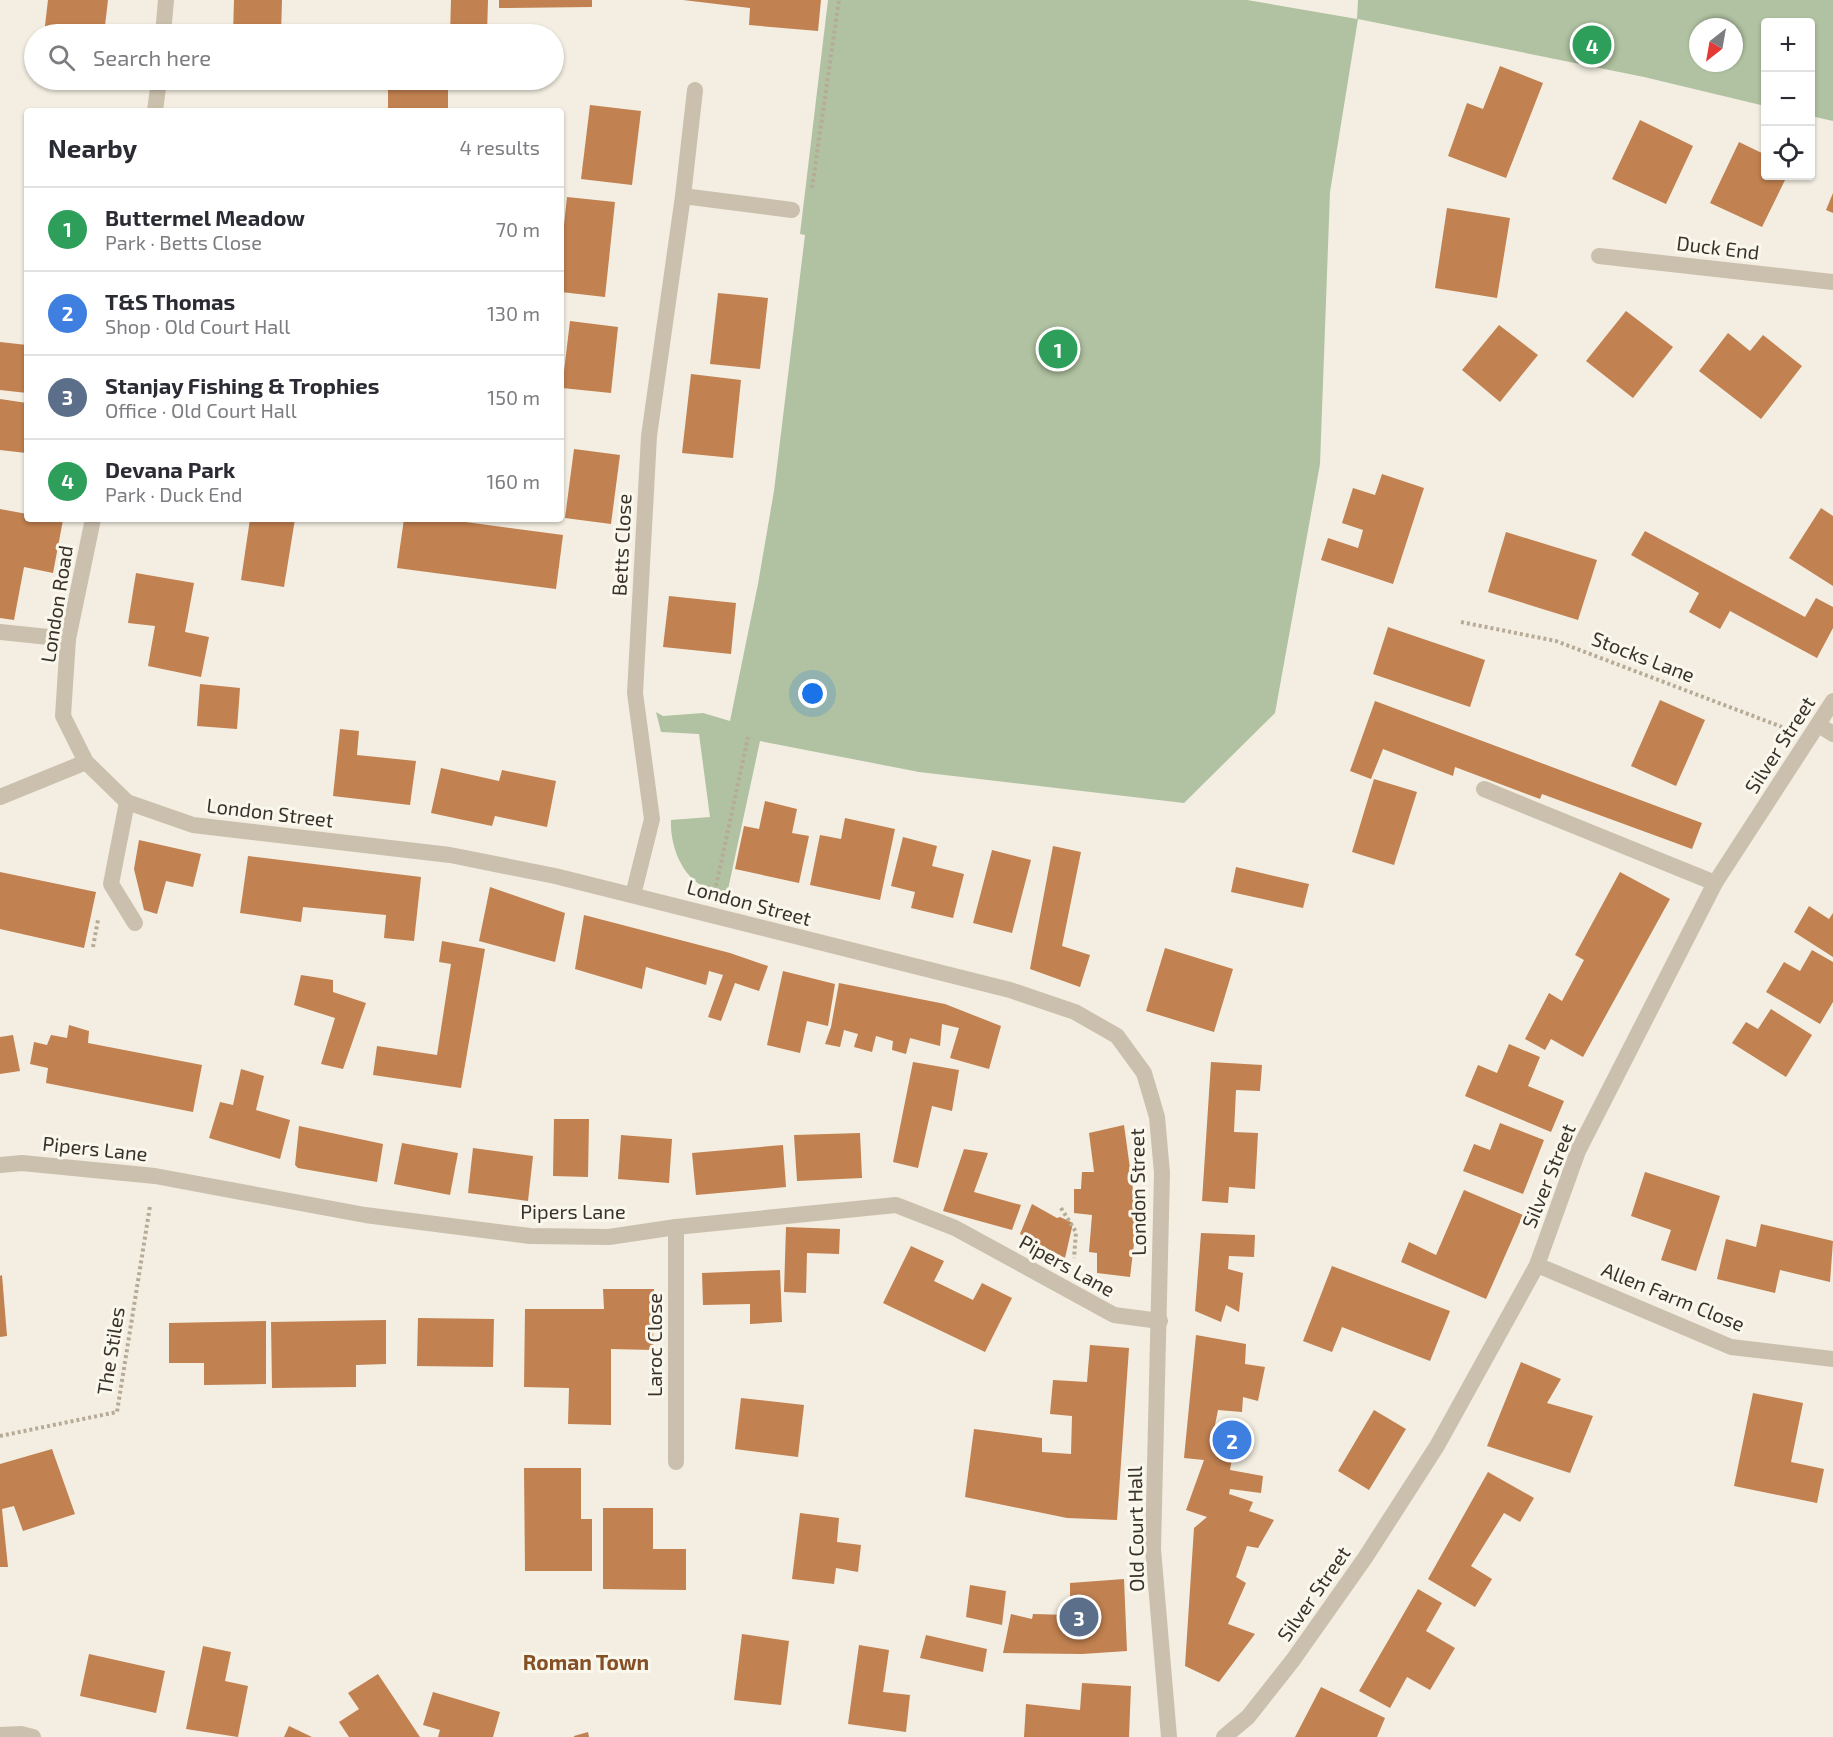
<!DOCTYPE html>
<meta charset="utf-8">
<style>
:root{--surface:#fff;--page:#f2f2f3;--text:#2b2b33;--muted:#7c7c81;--line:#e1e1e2;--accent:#2563eb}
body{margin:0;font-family:"Exo 2",sans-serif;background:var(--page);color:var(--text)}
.controls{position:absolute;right:18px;top:18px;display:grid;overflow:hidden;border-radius:6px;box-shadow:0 2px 4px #0004}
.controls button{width:54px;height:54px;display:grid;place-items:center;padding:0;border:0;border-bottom:2px solid var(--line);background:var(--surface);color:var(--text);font:30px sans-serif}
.compass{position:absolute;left:1689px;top:18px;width:54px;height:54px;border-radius:50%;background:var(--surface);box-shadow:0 2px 4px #0004;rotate:211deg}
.you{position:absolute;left:813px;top:694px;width:21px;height:21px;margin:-15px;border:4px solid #fff;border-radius:50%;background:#1a73e8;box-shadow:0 0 0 9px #1a73e833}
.badge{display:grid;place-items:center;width:39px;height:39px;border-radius:50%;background:var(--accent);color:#fff;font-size:20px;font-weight:700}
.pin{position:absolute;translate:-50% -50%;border:3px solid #fff;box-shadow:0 2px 6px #0006}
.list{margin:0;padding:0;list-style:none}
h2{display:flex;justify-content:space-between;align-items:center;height:78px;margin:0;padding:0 24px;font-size:26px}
h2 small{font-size:20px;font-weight:400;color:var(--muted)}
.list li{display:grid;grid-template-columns:39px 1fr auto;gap:18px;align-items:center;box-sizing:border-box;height:84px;padding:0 24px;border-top:2px solid var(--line)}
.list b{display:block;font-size:22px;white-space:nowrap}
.list p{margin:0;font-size:20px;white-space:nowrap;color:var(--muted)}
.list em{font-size:20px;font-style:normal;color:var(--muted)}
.icon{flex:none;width:33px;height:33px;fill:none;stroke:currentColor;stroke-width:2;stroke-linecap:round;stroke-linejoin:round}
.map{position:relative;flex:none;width:1833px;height:1737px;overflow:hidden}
.search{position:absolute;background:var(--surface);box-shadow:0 2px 4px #0004;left:24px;top:24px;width:540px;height:66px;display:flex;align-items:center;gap:15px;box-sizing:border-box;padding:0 21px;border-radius:33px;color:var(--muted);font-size:22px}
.panel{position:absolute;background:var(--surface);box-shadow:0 2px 4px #0004;left:24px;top:108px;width:540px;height:414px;border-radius:6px}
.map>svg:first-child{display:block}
.green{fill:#b0c2a1;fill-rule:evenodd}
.building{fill:#c18150}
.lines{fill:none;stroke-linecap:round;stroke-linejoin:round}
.path{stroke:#b7ab97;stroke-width:4;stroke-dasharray:3 3;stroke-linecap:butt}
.service{stroke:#cbc0ad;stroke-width:16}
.minor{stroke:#cbc0ad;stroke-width:16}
.tertiary{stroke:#cbc0ad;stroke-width:16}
.labels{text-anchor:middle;stroke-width:6;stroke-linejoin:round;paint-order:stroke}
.street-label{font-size:20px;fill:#39322b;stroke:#faf7ed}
.neighbourhood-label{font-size:21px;font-weight:bold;fill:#865027;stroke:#faf7ed}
</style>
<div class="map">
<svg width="1833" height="1737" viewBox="0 0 1833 1737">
<rect width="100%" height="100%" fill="#f3eee1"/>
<!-- green -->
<path class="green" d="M 828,0 L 1247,0 L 1357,19 L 1358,0 L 1833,0 L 1833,121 L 1811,116 L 1810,22 L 1766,22 L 1765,106 L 1644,77 L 1358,19 L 1330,192 L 1320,464 L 1275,713 L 1184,803 L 919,772 L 760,741 L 727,894 C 717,890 703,888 695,881 C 678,867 670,841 671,820 L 710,817 L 699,734 L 661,732 L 656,712 L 663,716 L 703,713 L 730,721 L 758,584 L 774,491 L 805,235 L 800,234 ZM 1698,27 L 1734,27 L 1734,63 L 1698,63 Z"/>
<!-- building -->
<g class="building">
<path d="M 48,0 L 108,0 L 104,34 L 44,34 Z"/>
<path d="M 234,0 L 282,0 L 281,34 L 233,34 Z"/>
<path d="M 451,0 L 488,0 L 487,34 L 450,34 Z"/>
<path d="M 499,0 L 592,0 L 592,7 L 499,8 Z"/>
<path d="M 683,0 L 821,0 L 818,31 L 749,25 L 750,8 Z"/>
<path d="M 1500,66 L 1543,83 L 1506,178 L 1448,156 L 1467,103 L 1483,109 Z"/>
<path d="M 61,80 L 99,80 L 98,85 Z"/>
<rect x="388" y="80" width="60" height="31"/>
<path d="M 590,105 L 641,111 L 632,185 L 581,179 Z"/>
<path d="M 1640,120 L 1693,146 L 1666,204 L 1612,179 Z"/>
<path d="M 1739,142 L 1766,155 L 1766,176 L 1787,176 L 1762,227 L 1710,203 Z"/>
<path d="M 1833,193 L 1833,213 L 1826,210 Z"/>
<path d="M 567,197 L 615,202 L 605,297 L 561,292 L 561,253 Z"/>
<path d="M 1447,208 L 1510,218 L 1497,298 L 1435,288 Z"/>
<path d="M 718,293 L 768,298 L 760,369 L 710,364 Z"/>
<path d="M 1626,311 L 1673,347 L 1633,398 L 1586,361 Z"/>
<path d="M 570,321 L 618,327 L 611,393 L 562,388 Z"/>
<path d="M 1499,325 L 1538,355 L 1500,402 L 1462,370 Z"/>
<path d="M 1728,333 L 1750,351 L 1763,335 L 1802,366 L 1761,419 L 1699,371 Z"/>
<path d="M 0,342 L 27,345 L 27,393 L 0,390 Z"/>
<path d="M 691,374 L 741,380 L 733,458 L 682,453 Z"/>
<path d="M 0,399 L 27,403 L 26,453 L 0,450 Z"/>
<path d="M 574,449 L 620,455 L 611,524 L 565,518 Z"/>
<path d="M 1382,474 L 1424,488 L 1393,584 L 1321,560 L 1328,538 L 1358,548 L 1363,530 L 1342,523 L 1353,488 L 1375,495 Z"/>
<path d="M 1821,508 L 1833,516 L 1833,586 L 1789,558 Z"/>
<path d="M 0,509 L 27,514 L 27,519 L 63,520 L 53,573 L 24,567 L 14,620 L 0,618 Z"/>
<path d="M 250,519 L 295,519 L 284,587 L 241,580 Z"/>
<path d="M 404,519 L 443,519 L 563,535 L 556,589 L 397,568 Z"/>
<path d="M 1645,531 L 1805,617 L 1816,598 L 1833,607 L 1833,628 L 1817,658 L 1730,611 L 1720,629 L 1689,612 L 1699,593 L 1631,555 Z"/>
<path d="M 1506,532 L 1597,560 L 1578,620 L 1488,592 Z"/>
<path d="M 136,573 L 194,583 L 185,632 L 209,637 L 201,677 L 148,666 L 155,626 L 128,623 Z"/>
<path d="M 669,596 L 736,603 L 731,654 L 663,647 Z"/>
<path d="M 1388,627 L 1485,660 L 1470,707 L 1373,674 Z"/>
<path d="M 200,684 L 240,688 L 237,729 L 197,726 Z"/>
<path d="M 1660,700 L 1705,720 L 1676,786 L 1631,766 Z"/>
<path d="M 1375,701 L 1702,823 L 1692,849 L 1542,794 L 1540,799 L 1455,767 L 1453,776 L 1383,749 L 1371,779 L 1350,771 Z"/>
<path d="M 340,729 L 359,731 L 357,755 L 416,761 L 410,805 L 333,796 Z"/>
<path d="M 441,768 L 499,781 L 502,770 L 556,781 L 547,827 L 495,816 L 492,826 L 431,813 Z"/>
<path d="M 1374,779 L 1417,792 L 1394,865 L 1352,852 Z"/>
<path d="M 765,801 L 797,809 L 792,833 L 809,836 L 799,883 L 735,869 L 744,826 L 759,829 Z"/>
<path d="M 845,818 L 895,829 L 880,900 L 810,885 L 820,835 L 841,839 Z"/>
<path d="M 903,837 L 937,846 L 932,866 L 964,874 L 953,918 L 911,908 L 915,892 L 891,886 Z"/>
<path d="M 139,840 L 201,854 L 193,887 L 166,881 L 157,914 L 144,910 L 134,869 Z"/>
<path d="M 1053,846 L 1081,852 L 1062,946 L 1090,955 L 1080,987 L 1030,969 Z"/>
<path d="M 992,850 L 1031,860 L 1012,933 L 973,923 Z"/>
<path d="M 248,856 L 421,877 L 414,941 L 384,938 L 386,915 L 303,907 L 301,922 L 240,913 Z"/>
<path d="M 1236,867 L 1309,884 L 1303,908 L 1231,892 Z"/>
<path d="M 0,872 L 96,892 L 84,948 L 0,929 Z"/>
<path d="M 1620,872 L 1670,899 L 1583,1057 L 1551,1039 L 1545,1050 L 1525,1039 L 1549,993 L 1562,1001 L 1584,960 L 1575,955 Z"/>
<path d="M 490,887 L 565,913 L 555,962 L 479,941 Z"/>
<path d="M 1809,906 L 1829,919 L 1833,913 L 1833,957 L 1794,932 Z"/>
<path d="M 584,915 L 730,953 L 768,966 L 759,991 L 735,983 L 721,1021 L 708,1017 L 723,975 L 709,971 L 706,985 L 646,967 L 642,989 L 575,969 Z"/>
<path d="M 442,941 L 485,949 L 461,1088 L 373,1075 L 377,1046 L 437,1055 L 451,964 L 439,962 Z"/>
<path d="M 1165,948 L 1233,969 L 1214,1032 L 1146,1011 Z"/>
<path d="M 1812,950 L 1833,962 L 1833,1002 L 1820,1024 L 1766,992 L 1784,962 L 1800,971 Z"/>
<path d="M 783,971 L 835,984 L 828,1026 L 807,1021 L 800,1053 L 767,1045 Z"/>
<path d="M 301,975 L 333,980 L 333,992 L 366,1003 L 343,1069 L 321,1064 L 335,1018 L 294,1005 Z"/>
<path d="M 839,983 L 945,1004 L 1001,1026 L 989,1069 L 950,1058 L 959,1028 L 942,1024 L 940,1046 L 910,1038 L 906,1054 L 892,1050 L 893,1041 L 876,1036 L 872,1052 L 854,1047 L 858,1034 L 844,1030 L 840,1047 L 825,1044 L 831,1027 Z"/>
<path d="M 1771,1009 L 1812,1035 L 1786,1077 L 1732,1043 L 1746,1022 L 1758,1029 Z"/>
<path d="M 69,1025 L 89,1031 L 88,1043 L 202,1065 L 193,1112 L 46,1083 L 48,1068 L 30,1064 L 34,1042 L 47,1045 L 51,1035 L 67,1038 Z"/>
<path d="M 13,1035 L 20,1071 L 0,1074 L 0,1037 Z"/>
<path d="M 1509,1044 L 1540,1057 L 1528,1086 L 1564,1101 L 1551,1132 L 1465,1096 L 1478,1065 L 1497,1073 Z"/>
<path d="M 913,1062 L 959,1070 L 952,1111 L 932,1106 L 918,1168 L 893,1162 Z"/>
<path d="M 1211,1062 L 1262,1065 L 1260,1091 L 1236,1090 L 1234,1132 L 1258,1133 L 1255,1189 L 1229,1187 L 1228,1203 L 1202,1201 Z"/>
<path d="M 241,1069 L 264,1076 L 256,1110 L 290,1120 L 280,1159 L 209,1138 L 220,1102 L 233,1105 Z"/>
<path d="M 554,1119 L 589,1119 L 588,1177 L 553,1176 Z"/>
<path d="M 1500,1123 L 1544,1140 L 1523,1194 L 1463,1171 L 1474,1144 L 1490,1150 Z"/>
<path d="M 1124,1125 L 1137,1219 L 1130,1277 L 1097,1273 L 1097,1253 L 1089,1252 L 1092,1215 L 1074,1213 L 1074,1189 L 1081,1189 L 1082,1172 L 1094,1172 L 1089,1133 Z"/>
<path d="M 299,1126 L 383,1144 L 377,1182 L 298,1168 L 295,1165 Z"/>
<path d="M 860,1133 L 862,1178 L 797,1181 L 794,1135 Z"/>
<path d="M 621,1135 L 672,1139 L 669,1183 L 618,1179 Z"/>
<path d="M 402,1143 L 458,1153 L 450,1195 L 394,1184 Z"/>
<path d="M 783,1145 L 786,1187 L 696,1195 L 692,1153 Z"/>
<path d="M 473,1148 L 533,1156 L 528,1201 L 468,1193 Z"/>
<path d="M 964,1149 L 988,1153 L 974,1192 L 1021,1205 L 1012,1230 L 943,1211 Z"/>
<path d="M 1645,1172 L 1720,1196 L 1696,1271 L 1661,1260 L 1671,1230 L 1631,1216 Z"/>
<path d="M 1464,1190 L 1523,1215 L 1486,1299 L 1401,1262 L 1409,1242 L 1436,1255 Z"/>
<path d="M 1032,1204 L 1057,1218 L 1060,1217 L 1073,1223 L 1065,1258 L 1020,1234 Z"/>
<path d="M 1761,1224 L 1833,1241 L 1830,1282 L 1780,1270 L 1775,1293 L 1717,1279 L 1726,1239 L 1756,1247 Z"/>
<path d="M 786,1227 L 840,1229 L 839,1254 L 807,1253 L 806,1293 L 784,1292 Z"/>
<path d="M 1201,1233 L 1255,1235 L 1254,1257 L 1229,1256 L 1228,1269 L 1243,1273 L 1239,1312 L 1226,1305 L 1221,1322 L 1195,1311 Z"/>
<path d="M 911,1246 L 944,1261 L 934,1281 L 973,1300 L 982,1283 L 1012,1298 L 985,1352 L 883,1303 Z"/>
<path d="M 1332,1266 L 1450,1311 L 1430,1361 L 1342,1327 L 1332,1352 L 1303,1341 Z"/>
<path d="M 780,1270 L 782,1322 L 750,1324 L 750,1304 L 703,1305 L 702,1273 Z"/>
<path d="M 2,1275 L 7,1336 L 0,1337 L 0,1276 Z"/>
<path d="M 603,1289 L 654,1289 L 653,1350 L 611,1349 L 611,1425 L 568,1424 L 569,1388 L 524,1387 L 525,1309 L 604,1309 Z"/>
<path d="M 418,1318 L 494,1319 L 493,1367 L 417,1366 Z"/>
<path d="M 386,1320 L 386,1364 L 356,1365 L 356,1387 L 272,1388 L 271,1322 Z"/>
<path d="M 266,1321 L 266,1384 L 204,1385 L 204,1363 L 169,1363 L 169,1323 Z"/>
<path d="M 1196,1335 L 1246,1344 L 1245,1364 L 1265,1367 L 1258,1401 L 1243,1397 L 1242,1412 L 1218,1410 L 1215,1425 L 1237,1430 L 1230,1470 L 1263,1476 L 1261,1493 L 1230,1489 L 1229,1494 L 1253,1502 L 1249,1511 L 1274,1520 L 1258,1548 L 1247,1546 L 1236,1577 L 1246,1583 L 1228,1624 L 1255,1634 L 1219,1682 L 1185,1666 L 1194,1528 L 1207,1517 L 1186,1510 L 1204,1460 L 1184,1458 Z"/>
<path d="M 1090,1345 L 1129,1348 L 1117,1520 L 1067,1518 L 965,1497 L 974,1429 L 1042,1438 L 1042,1452 L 1071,1454 L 1072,1416 L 1050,1414 L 1053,1380 L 1087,1382 Z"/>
<path d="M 1521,1362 L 1561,1379 L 1547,1403 L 1593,1416 L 1570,1473 L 1487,1446 Z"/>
<path d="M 1753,1393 L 1803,1403 L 1791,1462 L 1824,1469 L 1817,1503 L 1734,1486 Z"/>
<path d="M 741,1398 L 804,1405 L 798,1457 L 735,1449 Z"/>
<path d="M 1374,1410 L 1406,1429 L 1369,1490 L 1338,1471 Z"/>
<path d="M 52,1449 L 75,1514 L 23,1531 L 14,1506 L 2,1509 L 8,1567 L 0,1567 L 0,1464 Z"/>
<path d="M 524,1468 L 581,1468 L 581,1519 L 592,1519 L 592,1571 L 525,1571 Z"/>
<path d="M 1488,1472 L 1534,1498 L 1520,1522 L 1504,1513 L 1471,1566 L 1492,1579 L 1475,1607 L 1428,1579 Z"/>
<path d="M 603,1508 L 653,1508 L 653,1549 L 686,1549 L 686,1590 L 603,1589 Z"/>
<path d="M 800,1513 L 839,1518 L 837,1542 L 861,1545 L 858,1572 L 836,1568 L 834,1584 L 792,1579 Z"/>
<path d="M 1124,1579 L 1127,1651 L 1082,1654 L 1003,1653 L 1011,1614 L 1032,1619 L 1033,1614 L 1070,1615 L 1070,1583 Z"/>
<path d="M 970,1585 L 1006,1591 L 1002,1625 L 966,1617 Z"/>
<path d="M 1418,1589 L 1442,1603 L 1426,1631 L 1455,1648 L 1430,1690 L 1407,1677 L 1390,1708 L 1359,1691 Z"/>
<path d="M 742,1634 L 789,1641 L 781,1705 L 734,1700 Z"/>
<path d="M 926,1635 L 987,1649 L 983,1672 L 920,1658 Z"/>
<path d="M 859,1645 L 889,1650 L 883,1692 L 910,1695 L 906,1732 L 848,1724 Z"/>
<path d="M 203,1646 L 231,1652 L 225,1681 L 248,1686 L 238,1737 L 186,1729 Z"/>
<path d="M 89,1654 L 165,1671 L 156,1713 L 80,1696 Z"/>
<path d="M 378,1674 L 420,1737 L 349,1737 L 339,1722 L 359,1709 L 348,1693 Z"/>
<path d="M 1082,1683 L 1131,1686 L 1129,1737 L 1024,1737 L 1026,1704 L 1080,1710 Z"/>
<path d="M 1321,1687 L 1385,1718 L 1377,1737 L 1295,1737 Z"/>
<path d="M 433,1692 L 500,1712 L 493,1737 L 438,1737 L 440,1730 L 423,1725 Z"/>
<path d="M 289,1726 L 312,1737 L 284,1737 Z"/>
<path d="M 588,1732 L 589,1737 L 574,1737 L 574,1736 Z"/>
</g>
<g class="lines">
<!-- path -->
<g class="path">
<path d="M 812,188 L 839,0"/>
<path d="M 1461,622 L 1556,641 L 1782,727"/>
<path d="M 716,886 L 748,737"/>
<path d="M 93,947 L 98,920"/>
<path d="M 1061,1208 L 1076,1232 L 1074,1258"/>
<path d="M 0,1436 L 117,1412 L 150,1206"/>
</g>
<!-- service -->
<g class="service">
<path d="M 0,632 L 68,639"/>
<path d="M 1484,789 L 1715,883"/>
<path d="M 127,802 L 111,884 L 135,923"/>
</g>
<!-- minor -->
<g class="minor">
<path d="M 683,196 L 792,210"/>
<path d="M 1599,256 L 1833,282"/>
<path d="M 1819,725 L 1833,734"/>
<path d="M 0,797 L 86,762"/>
<path d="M 633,895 L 652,819 L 635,693 L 649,436 L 683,196 L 695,90"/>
<path d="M 0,1165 L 22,1163 L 155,1176 L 365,1215 L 530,1236 L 609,1237 L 676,1227 L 896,1205 L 955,1228 L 1114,1315 L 1160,1321"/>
<path d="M 676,1227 L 676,1462"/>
<path d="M 1537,1265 L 1731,1347 L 1833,1359"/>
<path d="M 0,1735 L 21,1734 L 33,1737"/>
<path d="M 1224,1737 L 1248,1717 L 1293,1660 L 1365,1558 L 1437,1446 L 1537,1265 L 1578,1151 L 1715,883 L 1833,701"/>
</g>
<!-- tertiary -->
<g class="tertiary">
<path d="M 163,34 L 166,0"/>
<path d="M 155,111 L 159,80"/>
<path d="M 93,519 L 68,639 L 63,716 L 86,762 L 127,802 L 193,825 L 450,855 L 555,876 L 1010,990 L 1075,1012 L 1117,1036 L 1144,1073 L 1157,1117 L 1162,1173 L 1153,1549 L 1169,1737"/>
</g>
</g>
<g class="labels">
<!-- street labels -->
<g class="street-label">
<text transform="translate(1718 248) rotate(7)" y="7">Duck End</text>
<text transform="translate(622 545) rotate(-87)" y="7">Betts Close</text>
<text transform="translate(57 604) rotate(-81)" y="7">London Road</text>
<text transform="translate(1643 657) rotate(21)" y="7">Stocks Lane</text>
<text transform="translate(1780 745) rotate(-57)" y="7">Silver Street</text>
<text transform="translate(270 813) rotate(7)" y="7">London Street</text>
<text transform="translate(749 903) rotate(15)" y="7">London Street</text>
<text transform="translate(95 1149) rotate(6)" y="7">Pipers Lane</text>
<text transform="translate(1549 1176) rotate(-68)" y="7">Silver Street</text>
<text transform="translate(1138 1192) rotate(-91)" y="7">London Street</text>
<text x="573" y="1219">Pipers Lane</text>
<text transform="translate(1067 1266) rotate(29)" y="7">Pipers Lane</text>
<text transform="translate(1673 1297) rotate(22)" y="7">Allen Farm Close</text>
<text transform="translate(655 1345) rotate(-90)" y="7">Laroc Close</text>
<text transform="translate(111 1351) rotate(-81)" y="7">The Stiles</text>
<text transform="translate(1136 1529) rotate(-91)" y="7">Old Court Hall</text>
<text transform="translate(1314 1594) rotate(-55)" y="7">Silver Street</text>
</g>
<!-- neighbourhood labels -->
<g class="neighbourhood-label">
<text x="586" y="1670">Roman Town</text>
</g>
</g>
</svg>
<div class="controls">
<button>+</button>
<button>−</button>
<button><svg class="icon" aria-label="locate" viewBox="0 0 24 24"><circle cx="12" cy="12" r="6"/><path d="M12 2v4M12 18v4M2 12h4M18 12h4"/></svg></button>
</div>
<svg class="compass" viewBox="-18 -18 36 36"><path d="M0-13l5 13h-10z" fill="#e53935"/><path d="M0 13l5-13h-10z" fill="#7c7c81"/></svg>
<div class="you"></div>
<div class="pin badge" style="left:1058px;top:349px;background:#2e9e5b">1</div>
<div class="pin badge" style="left:1232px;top:1440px;background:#3f7fe0">2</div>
<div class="pin badge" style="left:1079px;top:1617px;background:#5c6f8a">3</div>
<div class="pin badge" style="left:1592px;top:45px;background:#2e9e5b">4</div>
<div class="search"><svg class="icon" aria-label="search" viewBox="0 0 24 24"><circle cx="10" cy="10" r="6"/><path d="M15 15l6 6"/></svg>Search here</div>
<section class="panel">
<h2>Nearby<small>4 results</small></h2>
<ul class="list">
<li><span class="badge" style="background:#2e9e5b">1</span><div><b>Buttermel Meadow</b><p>Park · Betts Close</p></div><em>70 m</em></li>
<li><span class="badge" style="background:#3f7fe0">2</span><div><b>T&amp;S Thomas</b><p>Shop · Old Court Hall</p></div><em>130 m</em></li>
<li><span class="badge" style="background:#5c6f8a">3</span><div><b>Stanjay Fishing &amp; Trophies</b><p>Office · Old Court Hall</p></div><em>150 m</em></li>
<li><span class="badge" style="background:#2e9e5b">4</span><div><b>Devana Park</b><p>Park · Duck End</p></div><em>160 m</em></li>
</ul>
</section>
</div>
